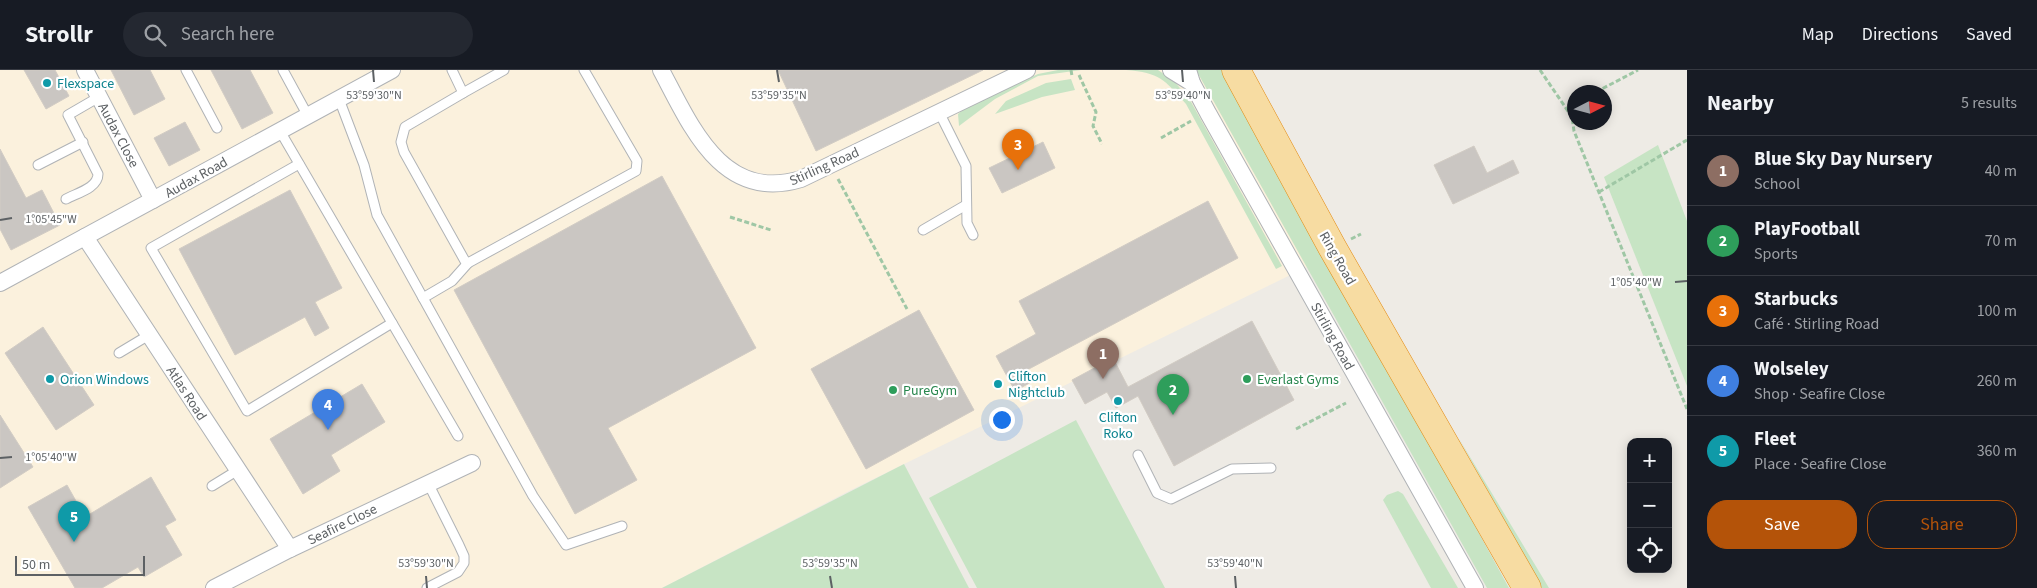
<!DOCTYPE html>
<meta charset="utf-8">
<style>
:root{--surface:#171b24;--page:#242831;--text:#f1f3f6;--muted:#9ea1a6;--line:#363941;--accent:#b45309}
body{margin:0;font-family:"Source Sans 3",sans-serif;background:var(--page);color:var(--text)}
.controls{position:absolute;right:15px;bottom:15px;display:grid;overflow:hidden;border-radius:10px;box-shadow:0 2px 12px #0003}
.controls button{width:45px;height:45px;display:grid;place-items:center;padding:0;border:0;border-bottom:1px solid var(--line);background:var(--surface);color:var(--text);font:25px sans-serif}
.compass{position:absolute;left:1567px;top:15px;width:45px;height:45px;border-radius:50%;background:var(--surface);box-shadow:0 2px 12px #0003;rotate:84deg}
.scale{position:absolute;left:15px;bottom:12px;width:130px;box-sizing:border-box;padding-left:5px;border:2px solid #5d6164;border-top:0;font-size:14px;line-height:18px;white-space:nowrap;color:#5d6164;-webkit-text-stroke:4px #fff;paint-order:stroke}
.you{position:absolute;left:1001px;top:349px;width:18px;height:18px;margin:-12px;border:4px solid #fff;border-radius:50%;background:#1a73e8;box-shadow:0 0 0 8px #1a73e833}
.badge{display:grid;place-items:center;width:32px;height:32px;border-radius:50%;background:var(--accent);color:#fff;font-size:16px;font-weight:700}
.pin{position:absolute;translate:-50% -41px;filter:drop-shadow(0 1px 2px #0008)}
.pin::after{content:'';position:absolute;top:26px;width:18px;height:15px;background:inherit;clip-path:polygon(0 0,100% 0,50% 100%)}
.list{margin:0;padding:0;list-style:none}
h2{display:flex;justify-content:space-between;align-items:center;height:65px;margin:0;padding:0 20px;font-size:21px}
h2 small{font-size:16px;font-weight:400;color:var(--muted)}
.list li{display:grid;grid-template-columns:32px 1fr auto;gap:15px;align-items:center;box-sizing:border-box;height:70px;padding:0 20px;border-top:1px solid var(--line)}
.list b{display:block;font-size:19px;white-space:nowrap}
.list p{margin:0;font-size:16px;white-space:nowrap;color:var(--muted)}
.list em{font-size:16px;font-style:normal;color:var(--muted)}
.actions{display:flex;gap:10px;padding:15px 20px}
.actions a{flex:1;padding:11px 0;border:1px solid var(--accent);border-radius:20px;text-align:center;font-size:18px;color:var(--accent)}
.actions .main{background:var(--accent);color:#fff}
.icon{flex:none;width:28px;height:28px;fill:none;stroke:currentColor;stroke-width:2;stroke-linecap:round;stroke-linejoin:round}
.map{position:relative;flex:none;width:1687px;height:518px;overflow:hidden}
header{display:flex;align-items:center;gap:30px;box-sizing:border-box;height:70px;padding:0 25px;background:var(--surface);border-bottom:1px solid var(--line)}
header strong{font-size:24px}
nav{display:flex;gap:28px;margin-inline-start:auto;font-size:18px}
.search{width:350px;height:45px;background:var(--page);display:flex;align-items:center;gap:12px;box-sizing:border-box;padding:0 18px;border-radius:28px;color:var(--muted);font-size:19px}
main{display:flex}
aside{flex:1;background:var(--surface)}
.map>svg:first-child{display:block}
.commercial{fill:#fbf1dd}
.green{fill:#c7e4c4}
.building{fill:#cac6c2;stroke:#d2ccc4}
.lines{fill:none;stroke-linecap:round;stroke-linejoin:round}
.service-casing{stroke:#b0b3b6;stroke-width:11}
.minor-casing{stroke:#b0b3b6;stroke-width:18}
.trunk-casing{stroke:#e38a11;stroke-width:29}
.path{stroke:#9fc7a5;stroke-width:3;stroke-dasharray:5 2.5;stroke-linecap:butt}
.service{stroke:#fff;stroke-width:9}
.minor{stroke:#fff;stroke-width:16}
.trunk{stroke:#f7dca2;stroke-width:28}
.ticks{fill:none;stroke:#5d6164;stroke-width:2}
.culture-dot{fill:#0f9aa8;stroke:#fff;stroke-width:2}
.leisure-dot{fill:#2e9e5b;stroke:#fff;stroke-width:2}
.labels{text-anchor:middle;stroke-width:4.5;stroke-linejoin:round;paint-order:stroke}
.culture-label{font-size:14px;fill:#0d838f;stroke:#fff;text-anchor:start}
.street-label{font-size:14px;fill:#5d6164;stroke:#fff}
.leisure-label{font-size:14px;fill:#27864d;stroke:#fff;text-anchor:start}
.ticks-label{font-size:12px;text-anchor:middle;fill:#5d6164;stroke:#fff;stroke-width:4.5;stroke-linejoin:round;paint-order:stroke}
</style>
<header>
<strong>Strollr</strong>
<div class="search"><svg class="icon" aria-label="search" viewBox="0 0 24 24"><circle cx="10" cy="10" r="6"/><path d="M15 15l6 6"/></svg>Search here</div>
<nav><a>Map</a><a>Directions</a><a>Saved</a></nav>
</header>
<main>
<div class="map">
<svg width="1687" height="518" viewBox="0 0 1687 518">
<rect width="100%" height="100%" fill="#eeebe5"/>
<!-- commercial -->
<path class="commercial" d="M 0,0 L 1215,0 L 1317,192 L 849,421 L 662,518 L 0,518 Z"/>
<!-- green -->
<g class="green">
<path d="M 1058,0 L 1081,0 L 1038,6 L 995,29 L 959,56 L 958,44 L 966,37 L 1038,4 Z"/>
<path d="M 1126,0 L 1158,0 L 1174,11 L 1190,30 L 1282,196 L 1276,199 L 1186,34 C 1164,9 1160,3 1126,0 Z"/>
<path d="M 1196,0 L 1225,0 L 1509,518 L 1487,518 Z"/>
<path d="M 1071,9 L 1075,20 L 1042,27 L 995,44 L 1006,31 L 1046,13 Z"/>
<path d="M 1658,75 L 1687,151 L 1687,316 L 1604,107 Z"/>
<path d="M 1076,350 L 1165,518 L 977,518 L 929,428 Z"/>
<path d="M 1458,367 L 1549,518 L 1542,518 Z"/>
<path d="M 904,394 L 969,518 L 662,518 Z"/>
<path d="M 1398,421 L 1403,424 L 1458,518 L 1431,518 L 1383,430 L 1387,425 Z"/>
</g>
<!-- building -->
<g class="building">
<path d="M 24,0 L 55,0 L 69,26 L 46,39 Z"/>
<path d="M 111,0 L 150,0 L 165,29 L 134,45 Z"/>
<path d="M 211,0 L 250,0 L 273,43 L 242,59 Z"/>
<path d="M 778,0 L 983,0 L 816,81 Z"/>
<path d="M 185,52 L 200,80 L 169,96 L 154,68 Z"/>
<path d="M 1043,72 L 1055,98 L 1002,123 L 989,98 Z"/>
<path d="M 1474,76 L 1487,103 L 1513,90 L 1519,103 L 1453,134 L 1434,95 Z"/>
<path d="M 0,79 L 26,128 L 42,120 L 60,155 L 11,180 L 0,159 Z"/>
<path d="M 662,106 L 756,278 L 608,358 L 637,410 L 575,444 L 454,220 Z"/>
<path d="M 290,120 L 342,218 L 315,232 L 329,258 L 315,266 L 305,247 L 235,285 L 179,179 Z"/>
<path d="M 1208,131 L 1238,188 L 1027,300 L 1033,311 L 1015,321 L 996,286 L 1036,264 L 1019,231 Z"/>
<path d="M 919,240 L 974,340 L 866,399 L 811,299 Z"/>
<path d="M 1252,251 L 1294,330 L 1174,396 L 1138,326 L 1116,338 L 1107,322 L 1085,334 L 1072,310 L 1113,288 L 1128,317 Z"/>
<path d="M 43,257 L 94,335 L 56,360 L 5,283 Z"/>
<path d="M 362,314 L 385,352 L 331,385 L 340,401 L 303,424 L 270,369 Z"/>
<path d="M 0,345 L 33,397 L 0,418 Z"/>
<path d="M 151,407 L 176,450 L 165,456 L 182,485 L 144,507 L 138,497 L 102,518 L 75,518 L 28,437 L 67,415 L 85,447 Z"/>
</g>
<g class="lines">
<defs>
<g id="service">
<path d="M 186,0 L 217,58"/>
<path d="M 283,0 L 308,46"/>
<path d="M 452,0 L 463,23 L 504,0"/>
<path d="M 463,23 L 405,57 L 401,72 L 404,82 L 465,191 L 468,193 L 636,101 L 637,91 L 584,0"/>
<path d="M 339,29 L 364,95 L 377,145 L 533,426 L 566,475 L 622,456"/>
<path d="M 939,42 L 966,96 L 967,153 L 973,165"/>
<path d="M 280,61 L 458,366"/>
<path d="M 299,94 L 151,178 L 247,341 L 392,253"/>
<path d="M 38,95 L 83,72"/>
<path d="M 66,129 C 77,123 98,118 98,104 L 68,45 L 99,27"/>
<path d="M 923,160 L 966,135"/>
<path d="M 423,228 L 452,211 L 468,193"/>
<path d="M 119,283 L 149,265"/>
<path d="M 1138,385 L 1157,423 L 1171,429 L 1232,399 L 1271,398"/>
<path d="M 212,416 L 238,400"/>
<path d="M 427,518 L 458,502 L 464,493 L 464,486 L 459,475 L 428,413"/>
</g>
<g id="minor">
<path d="M 85,0 L 153,130"/>
<path d="M 661,0 C 691,56 722,133 801,109 L 1027,0"/>
<path d="M 1171,0 L 1192,13"/>
<path d="M 1188,0 L 1192,13 L 1208,43 L 1475,518"/>
<path d="M 85,167 L 290,479"/>
<path d="M 0,213 L 392,0"/>
<path d="M 214,518 L 290,479 L 472,393"/>
</g>
<path id="trunk" d="M 1236,0 L 1332,177 L 1527,518"/>
</defs>
<!-- service casing -->
<use href="#service" class="service-casing"/>
<!-- minor casing -->
<use href="#minor" class="minor-casing"/>
<!-- trunk casing -->
<use href="#trunk" class="trunk-casing"/>
<!-- path -->
<g class="path">
<path d="M 1071,0 L 1072,6"/>
<path d="M 1540,0 L 1572,47"/>
<path d="M 1079,5 L 1096,42 L 1093,56 L 1102,74"/>
<path d="M 1596,22 L 1638,0"/>
<path d="M 1574,42 L 1572,47 L 1574,61 L 1687,339"/>
<path d="M 1161,68 L 1191,51"/>
<path d="M 838,109 L 907,239"/>
<path d="M 1599,122 L 1687,70"/>
<path d="M 730,147 L 771,160"/>
<path d="M 1351,169 L 1361,164"/>
<path d="M 1296,359 L 1346,333"/>
</g>
<!-- service -->
<use href="#service" class="service"/>
<!-- minor -->
<use href="#minor" class="minor"/>
<!-- trunk -->
<use href="#trunk" class="trunk"/>
</g>
<!-- ticks -->
<path class="ticks" d="M 373,0 L 374,12M 777,0 L 779,12M 1182,0 L 1183,12M 0,150 L 12,148M 1675,212 L 1687,211M 0,388 L 12,387M 426,506 L 427,518M 830,506 L 832,518M 1235,506 L 1236,518"/>
<!-- markers -->
<g class="culture-dot">
<circle cx="47" cy="13" r="5"/>
<circle cx="50" cy="309" r="5"/>
<circle cx="998" cy="314" r="5"/>
<circle cx="1118" cy="331" r="5"/>
</g>
<g class="leisure-dot">
<circle cx="1247" cy="309" r="5"/>
<circle cx="893" cy="320" r="5"/>
</g>
<g class="labels">
<!-- culture labels -->
<g class="culture-label">
<text x="57" y="18">Flexspace</text>
<text x="1008" y="311">Clifton<tspan x="1008" dy="16">Nightclub</tspan></text>
<text x="60" y="314">Orion Windows</text>
<text x="1118" y="352" text-anchor="middle">Clifton<tspan x="1118" dy="16">Roko</tspan></text>
</g>
<!-- street labels -->
<g class="street-label">
<text transform="translate(119 65) rotate(62)" y="5">Audax Close</text>
<text transform="translate(824 96) rotate(-24)" y="5">Stirling Road</text>
<text transform="translate(196 107) rotate(-29)" y="5">Audax Road</text>
<text transform="translate(1338 188) rotate(60)" y="5">Ring Road</text>
<text transform="translate(1333 266) rotate(61)" y="5">Stirling Road</text>
<text transform="translate(187 323) rotate(57)" y="5">Atlas Road</text>
<text transform="translate(342 454) rotate(-26)" y="5">Seafire Close</text>
</g>
<!-- leisure labels -->
<g class="leisure-label">
<text x="1257" y="314">Everlast Gyms</text>
<text x="903" y="325">PureGym</text>
</g>
</g>
<g class="ticks-label">
<text x="374" y="29">53°59'30"N</text>
<text x="779" y="29">53°59'35"N</text>
<text x="1183" y="29">53°59'40"N</text>
<text x="51" y="153">1°05'45"W</text>
<text x="1636" y="216">1°05'40"W</text>
<text x="51" y="391">1°05'40"W</text>
<text x="426" y="497">53°59'30"N</text>
<text x="830" y="497">53°59'35"N</text>
<text x="1235" y="497">53°59'40"N</text>
</g>
</svg>
<div class="controls">
<button>+</button>
<button>−</button>
<button><svg class="icon" aria-label="locate" viewBox="0 0 24 24"><circle cx="12" cy="12" r="6"/><path d="M12 2v4M12 18v4M2 12h4M18 12h4"/></svg></button>
</div>
<svg class="compass" viewBox="-18 -18 36 36"><path d="M0-13l5 13h-10z" fill="#e53935"/><path d="M0 13l5-13h-10z" fill="#9ea1a6"/></svg>
<div class="scale">50 m</div>
<div class="you"></div>
<div class="pin badge" style="left:1103px;top:309px;background:#8d6e63">1</div>
<div class="pin badge" style="left:1173px;top:345px;background:#2e9e5b">2</div>
<div class="pin badge" style="left:1018px;top:100px;background:#e8710a">3</div>
<div class="pin badge" style="left:328px;top:360px;background:#3f7fe0">4</div>
<div class="pin badge" style="left:74px;top:472px;background:#0f9aa8">5</div>
</div>
<aside>
<h2>Nearby<small>5 results</small></h2>
<ul class="list">
<li><span class="badge" style="background:#8d6e63">1</span><div><b>Blue Sky Day Nursery</b><p>School</p></div><em>40 m</em></li>
<li><span class="badge" style="background:#2e9e5b">2</span><div><b>PlayFootball</b><p>Sports</p></div><em>70 m</em></li>
<li><span class="badge" style="background:#e8710a">3</span><div><b>Starbucks</b><p>Café · Stirling Road</p></div><em>100 m</em></li>
<li><span class="badge" style="background:#3f7fe0">4</span><div><b>Wolseley</b><p>Shop · Seafire Close</p></div><em>260 m</em></li>
<li><span class="badge" style="background:#0f9aa8">5</span><div><b>Fleet</b><p>Place · Seafire Close</p></div><em>360 m</em></li>
</ul>
<div class="actions"><a class="main">Save</a><a>Share</a></div>
</aside>
</main>
